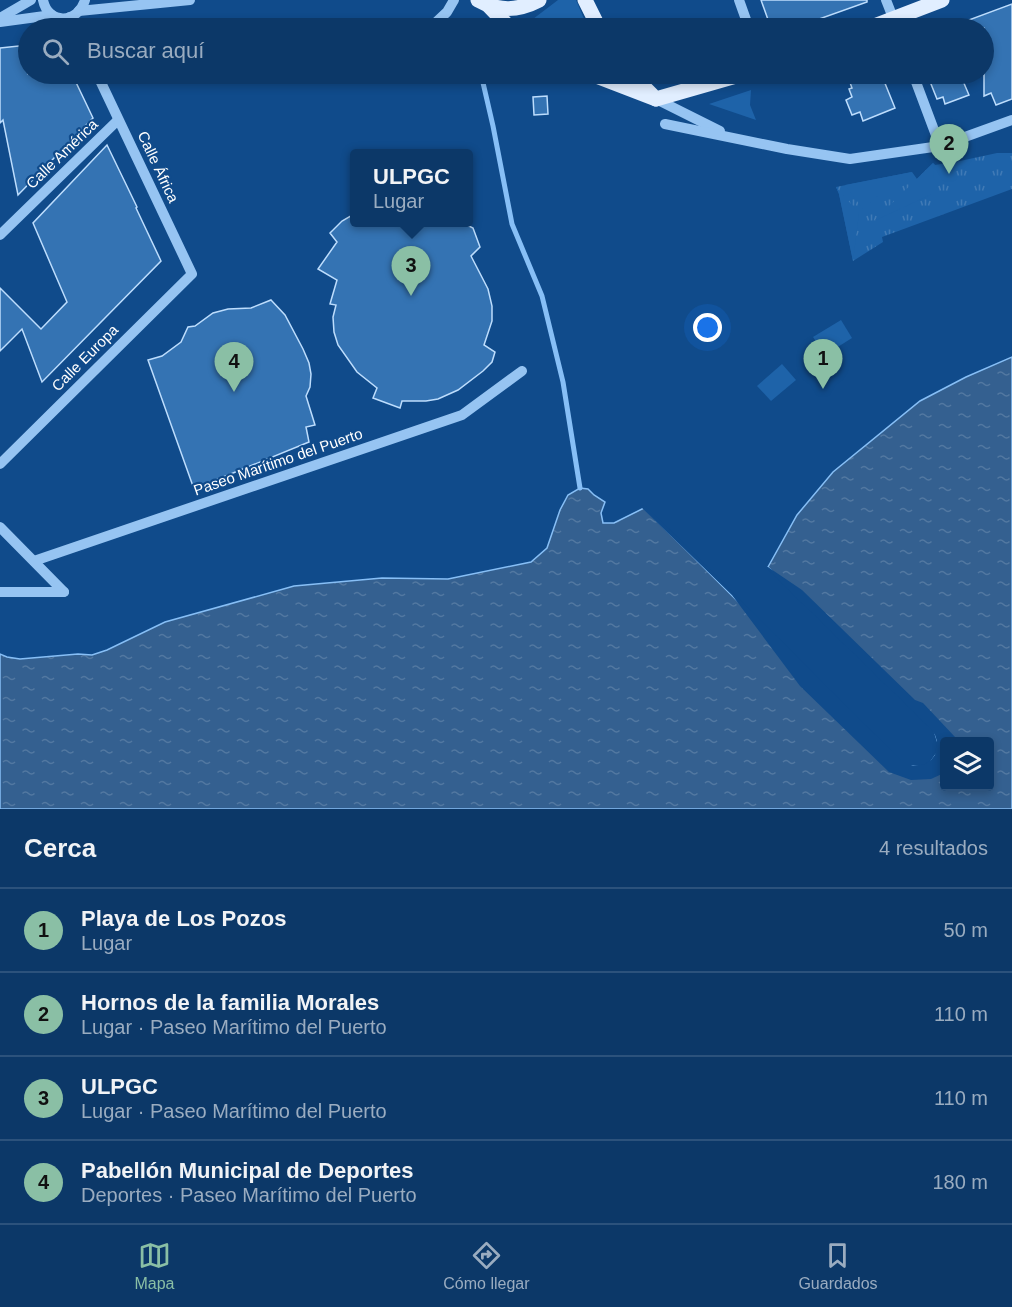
<!DOCTYPE html>
<html lang="es">
<meta charset="utf-8">
<style>
:root{--surface:#0c3868;--page:#153f6e;--text:#f1f3f6;--muted:#9aacc0;--line:#2c527c;--accent:#8abfa5}
body{margin:0;font-family:Arial,sans-serif;background:var(--page);color:var(--text)}
.controls{position:absolute;right:18px;bottom:18px;display:grid;overflow:hidden;border-radius:6px;box-shadow:0 3px 9px #0003}
.controls button{width:54px;height:54px;display:grid;place-items:center;padding:0;border:0;border-bottom:2px solid var(--line);background:var(--surface);color:var(--text);font:30px sans-serif}
.you{position:absolute;left:708px;top:328px;width:21px;height:21px;margin:-15px;border:4px solid #fff;border-radius:50%;background:#1a73e8;box-shadow:0 0 0 9px #1a73e833}
.badge{display:grid;place-items:center;width:39px;height:39px;border-radius:50%;background:var(--accent);color:#111;font-size:20px;font-weight:700}
.pin{position:absolute;translate:-50% -50px;filter:drop-shadow(0 2px 3px #0008)}
.pin::after{content:'';position:absolute;top:32px;width:21px;height:18px;background:inherit;clip-path:polygon(0 0,100% 0,50% 100%)}
.popup{position:absolute;left:350px;top:149px;width:123px;height:78px;box-sizing:border-box;display:grid;place-content:center;border-radius:6px;background:var(--surface);filter:drop-shadow(0 2px 4px #0005);font-size:20px;white-space:nowrap;color:var(--muted)}
.popup b{font-size:22px;color:var(--text)}
.popup::after{content:'';position:absolute;left:50%;top:100%;margin-left:-12px;border:12px solid transparent;border-top-color:var(--surface)}
.list{margin:0;padding:0;list-style:none}
h2{display:flex;justify-content:space-between;align-items:center;height:78px;margin:0;padding:0 24px;font-size:26px}
h2 small{font-size:20px;font-weight:400;color:var(--muted)}
.list li{display:grid;grid-template-columns:39px 1fr auto;gap:18px;align-items:center;box-sizing:border-box;height:84px;padding:0 24px;border-top:2px solid var(--line)}
.list b{display:block;font-size:22px;white-space:nowrap}
.list p{margin:0;font-size:20px;white-space:nowrap;color:var(--muted)}
.list em{font-size:20px;font-style:normal;color:var(--muted)}
.icon{flex:none;width:33px;height:33px;fill:none;stroke:currentColor;stroke-width:2;stroke-linecap:round;stroke-linejoin:round}
.map{position:relative;flex:none;width:1012px;height:809px;overflow:hidden}
.search{position:absolute;background:var(--surface);box-shadow:0 3px 9px #0003;left:18px;right:18px;top:18px;height:66px;display:flex;align-items:center;gap:15px;box-sizing:border-box;padding:0 21px;border-radius:33px;color:var(--muted);font-size:22px}
.sheet{height:414px;background:var(--surface)}
nav{display:flex;justify-content:space-around;align-items:center;box-sizing:border-box;height:84px;border-top:2px solid var(--line);background:var(--surface);font-size:16px;color:var(--muted)}
nav a{display:grid;justify-items:center;gap:3px}
nav .on{color:var(--accent)}
.map>svg:first-child{display:block}
.grass{fill:url(#grass-tufts)}
.garden{fill:#1e63a9}
.water{fill:url(#water-ripples);stroke:#87bff6;stroke-width:1.5;fill-rule:evenodd}
.pier{fill:#104b8b}
.lines{fill:none;stroke-linecap:round;stroke-linejoin:round}
.stream{stroke:#87bff6;stroke-width:5}
.building{fill:#3473b3;stroke:#bdddfd;stroke-width:1.5}
.minor{stroke:#96c4f2;stroke-width:10}
.major{stroke:#e1eeff;stroke-width:15}
.labels{text-anchor:middle;stroke-width:4.5;stroke-linejoin:round;paint-order:stroke}
.street-label{font-size:15px;fill:#fff;stroke:#104b8b}
</style>
<div class="map">
<svg width="1012" height="809" viewBox="0 0 1012 809">
<defs>
<pattern id="grass-tufts" width="24" height="20" patternUnits="userSpaceOnUse" patternTransform="scale(1.5)"><rect width="24" height="20" fill="#1e63a9"/><path d="M3 7l-1-3M5 7V3M7 7l1-3M15 17l-1-3M17 17v-4M19 17l1-3" fill="none" stroke="#407ab6"/></pattern>
<pattern id="water-ripples" width="26" height="14" patternUnits="userSpaceOnUse" patternTransform="scale(1.5)"><rect width="26" height="14" fill="#346090"/><path d="M2 4q2-2 4 0t4 0M15 11q2-2 4 0t4 0" fill="none" stroke="#5278a1"/></pattern>
</defs>
<rect width="100%" height="100%" fill="#104b8b"/>
<!-- grass -->
<path class="grass" d="M 997,153 L 1012,153 L 1012,189 L 882,237 L 883,242 L 853,261 L 839,194 L 836,187 L 912,172 L 917,179 L 933,163 L 935,165 L 960,161 Z"/>
<!-- garden -->
<g class="garden">
<path d="M 558,0 L 576,0 L 588,28 L 525,28 L 517,23 L 533,19 Z"/>
<path d="M 751,90 L 750,105 L 756,120 L 709,104 Z"/>
<path d="M 933,163 L 935,165 L 933,176 L 937,187 L 930,195 L 874,221 Z"/>
<path d="M 912,172 L 885,190 L 863,209 L 845,185 Z"/>
<path d="M 836,187 L 859,213 L 853,261 L 839,194 Z"/>
<path d="M 841,320 L 852,338 L 825,355 L 813,337 Z"/>
<path d="M 782,364 L 796,380 L 771,401 L 757,386 Z"/>
</g>
<!-- water -->
<path class="water" d="M 1012,357 L 1012,809 L 0,809 L 0,654 L 7,657 L 20,659 L 78,654 L 92,655 L 107,650 L 165,622 L 294,586 L 382,578 L 448,579 L 531,562 L 547,548 L 560,510 L 568,495 L 580,488 L 588,489 L 594,495 L 605,502 L 601,513 L 603,523 L 614,523 L 644,508 L 899,762 L 906,766 L 927,767 L 940,749 L 933,727 L 768,567 L 797,515 L 833,472 L 920,401 L 966,377 ZM 944,742 L 990,742 L 990,786 L 944,786 Z"/>
<!-- pier -->
<path class="pier" d="M 643,505 L 646,506 L 901,760 L 913,766 L 925,764 L 931,760 L 935,755 L 937,741 L 935,735 L 931,729 L 765,567 L 768,567 L 802,590 L 915,700 L 923,703 L 955,737 L 955,741 L 944,742 L 944,773 L 931,779 L 911,780 L 889,772 L 800,686 L 732,595 L 640,506 Z"/>
<g class="lines">
<!-- stream -->
<path class="stream" d="M 481,74 L 493,126 L 512,224 L 542,296 L 563,382 L 580,488"/>
</g>
<!-- building -->
<g class="building">
<path d="M 761,0 L 867,0 L 867,2 L 794,28 L 771,28 Z"/>
<path d="M 1012,4 L 1012,99 L 996,105 L 991,93 L 984,96 L 984,28 L 950,28 L 950,27 Z"/>
<path d="M 28,45 L 28,74 L 72,74 L 93,118 L 18,195 L 3,120 L 0,123 L 0,48 Z"/>
<path d="M 866,74 L 878,74 L 879,78 L 882,76 L 895,108 L 863,121 L 860,112 L 852,115 L 846,100 L 852,97 L 849,89 L 852,88 L 849,80 Z"/>
<path d="M 927,74 L 960,74 L 969,95 L 945,104 L 943,97 L 937,99 Z"/>
<path d="M 547,96 L 548,114 L 534,115 L 533,97 Z"/>
<path d="M 107,145 L 137,207 L 136,208 L 161,261 L 42,382 L 22,329 L 0,351 L 0,288 L 41,329 L 67,302 L 33,223 Z"/>
<path d="M 354,214 L 354,222 L 461,222 L 473,228 L 480,247 L 471,256 L 488,289 L 492,306 L 492,321 L 484,345 L 495,352 L 492,362 L 483,371 L 458,390 L 438,399 L 426,401 L 402,401 L 400,408 L 373,398 L 377,388 L 357,372 L 338,345 L 334,332 L 333,317 L 336,305 L 330,304 L 337,280 L 318,269 L 337,242 L 330,233 L 342,221 Z"/>
<path d="M 271,300 L 285,315 L 303,349 L 309,363 L 311,374 L 310,387 L 306,396 L 315,425 L 306,427 L 309,442 L 194,489 L 148,360 L 162,356 L 181,342 L 188,327 L 195,326 L 213,313 L 228,309 L 251,308 Z"/>
</g>
<g class="lines">
<!-- minor -->
<g class="minor">
<path d="M 43,0 C 48,25 78,24 85,0"/>
<path d="M 739,0 L 749,28"/>
<path d="M 886,0 L 897,28"/>
<path d="M 79,11 L 190,0"/>
<path d="M 70,17 L 76,28"/>
<path d="M 0,18 L 31,0"/>
<path d="M 0,22 L 52,15"/>
<path d="M 430,28 L 447,12 L 454,0"/>
<path d="M 913,74 L 940,146"/>
<path d="M 656,99 L 720,131"/>
<path d="M 665,124 L 787,149 L 850,159 L 940,146 L 1012,120"/>
<path d="M 0,235 L 118,120"/>
<path d="M 0,464 L 192,274 L 97,74"/>
<path d="M 0,527 L 64,592"/>
<path d="M 34,561 L 462,415 L 522,371"/>
<path d="M 0,592 L 64,592"/>
</g>
<!-- major -->
<g class="major">
<path d="M 478,0 C 499,12 518,11 539,0"/>
<path d="M 585,0 L 599,28"/>
<path d="M 489,6 L 510,28"/>
<path d="M 869,28 L 942,0"/>
<path d="M 591,74 L 656,99"/>
<path d="M 631,74 L 652,95"/>
<path d="M 656,99 L 743,74"/>
</g>
</g>
<g class="labels">
<!-- street labels -->
<g class="street-label">
<text transform="translate(62 154) rotate(-44)" y="5">Calle América</text>
<text transform="translate(158 167) rotate(65)" y="5">Calle África</text>
<text transform="translate(85 358) rotate(-45)" y="5">Calle Europa</text>
<text transform="translate(278 462) rotate(-19)" y="5">Paseo Marítimo del Puerto</text>
</g>
</g>
</svg>
<div class="controls">
<button><svg class="icon" aria-label="layers" viewBox="0 0 24 24"><path d="M12 4l9 5-9 5-9-5zM3 14l9 5 9-5"/></svg></button>
</div>
<div class="you"></div>
<div class="pin badge" style="left:823px;top:389px">1</div>
<div class="pin badge" style="left:949px;top:174px">2</div>
<div class="pin badge" style="left:411px;top:296px">3</div>
<div class="popup"><b>ULPGC</b>Lugar</div>
<div class="pin badge" style="left:234px;top:392px">4</div>
<div class="search"><svg class="icon" aria-label="search" viewBox="0 0 24 24"><circle cx="10" cy="10" r="6"/><path d="M15 15l6 6"/></svg>Buscar aquí</div>
</div>
<section class="sheet">
<h2>Cerca<small>4 resultados</small></h2>
<ul class="list">
<li><span class="badge">1</span><div><b>Playa de Los Pozos</b><p>Lugar</p></div><em>50 m</em></li>
<li><span class="badge">2</span><div><b>Hornos de la familia Morales</b><p>Lugar · Paseo Marítimo del Puerto</p></div><em>110 m</em></li>
<li><span class="badge">3</span><div><b>ULPGC</b><p>Lugar · Paseo Marítimo del Puerto</p></div><em>110 m</em></li>
<li><span class="badge">4</span><div><b>Pabellón Municipal de Deportes</b><p>Deportes · Paseo Marítimo del Puerto</p></div><em>180 m</em></li>
</ul>
</section>
<nav>
<a class="on"><svg class="icon" aria-label="map" viewBox="0 0 24 24"><path d="M3 6l6-2 6 2 6-2v14l-6 2-6-2-6 2zM9 4v14M15 6v14"/></svg>Mapa</a>
<a><svg class="icon" aria-label="directions" viewBox="0 0 24 24"><path d="M12 3l9 9-9 9-9-9zM9 14v-3h6M13 9l2 2-2 2"/></svg>Cómo llegar</a>
<a><svg class="icon" aria-label="saved" viewBox="0 0 24 24"><path d="M7 4h10v16l-5-4-5 4z"/></svg>Guardados</a>
</nav>
